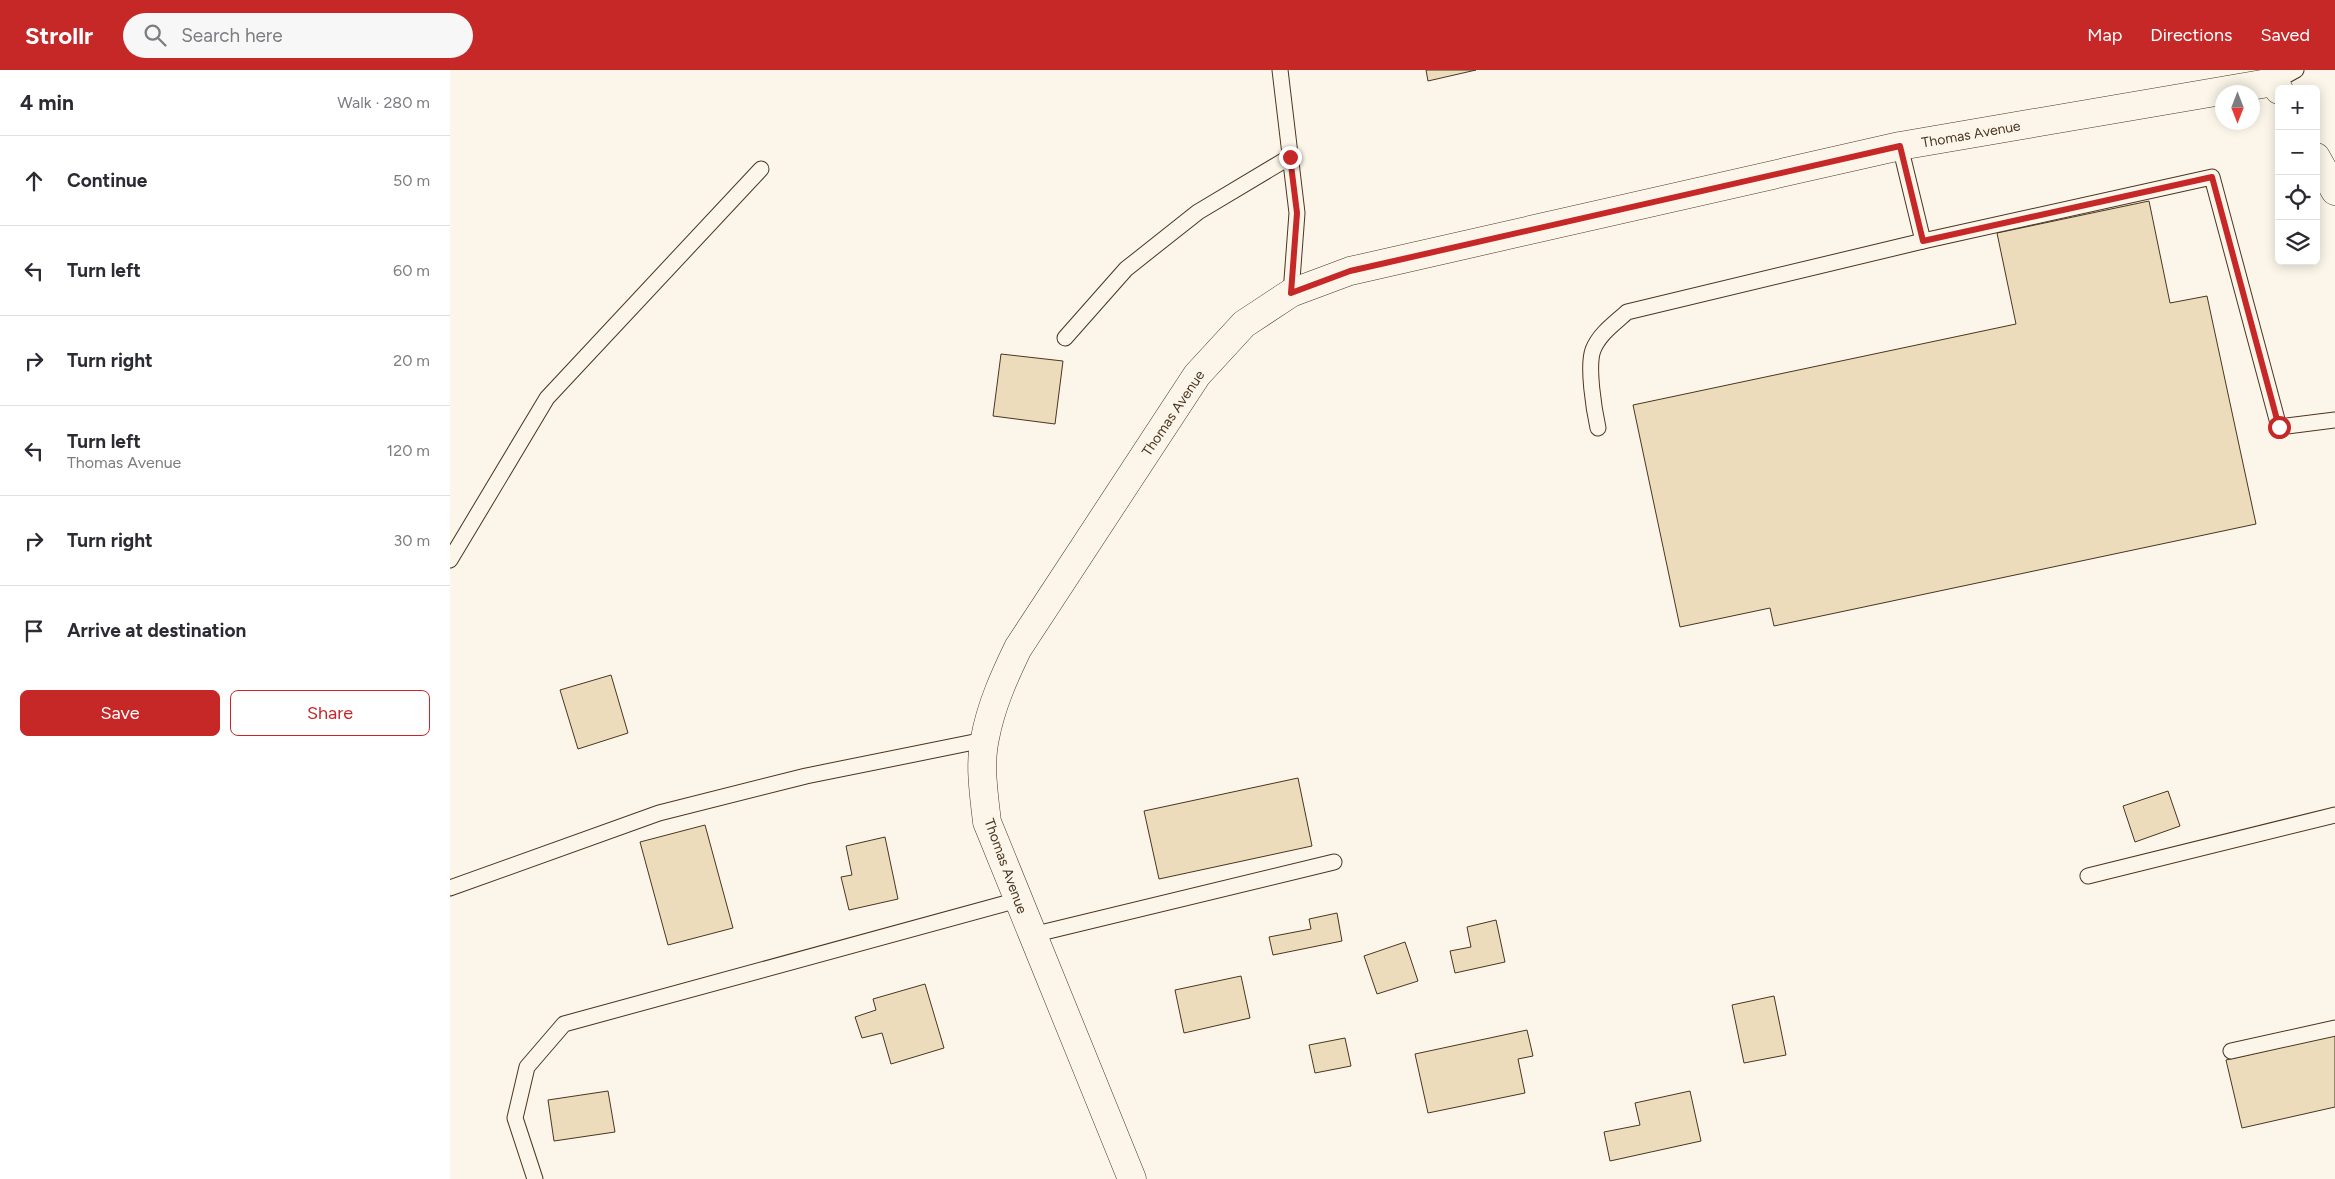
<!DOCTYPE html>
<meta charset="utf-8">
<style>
:root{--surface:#fff;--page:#f7f7f7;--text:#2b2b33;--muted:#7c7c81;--line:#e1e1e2;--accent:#c62828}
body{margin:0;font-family:Figtree,sans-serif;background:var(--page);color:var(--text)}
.controls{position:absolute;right:15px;top:15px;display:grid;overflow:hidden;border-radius:8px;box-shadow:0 2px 12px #0003}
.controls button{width:45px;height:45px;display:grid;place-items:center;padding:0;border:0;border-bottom:1px solid var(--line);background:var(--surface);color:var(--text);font:25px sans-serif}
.compass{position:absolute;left:1765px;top:15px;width:45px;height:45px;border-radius:50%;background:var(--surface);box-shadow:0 2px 12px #0003;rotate:180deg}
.stop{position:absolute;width:15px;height:15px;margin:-11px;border:4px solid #c62828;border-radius:50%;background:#fff}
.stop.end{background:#c62828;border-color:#fff;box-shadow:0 1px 5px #0008}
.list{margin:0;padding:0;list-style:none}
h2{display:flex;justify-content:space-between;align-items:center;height:65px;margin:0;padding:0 20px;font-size:21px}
h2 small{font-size:16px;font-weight:400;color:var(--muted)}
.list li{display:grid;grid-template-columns:32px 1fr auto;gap:15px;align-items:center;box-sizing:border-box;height:90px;padding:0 20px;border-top:1px solid var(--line)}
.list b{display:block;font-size:19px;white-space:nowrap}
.list p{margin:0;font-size:16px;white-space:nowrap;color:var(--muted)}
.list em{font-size:16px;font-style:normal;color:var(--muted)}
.actions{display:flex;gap:10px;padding:15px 20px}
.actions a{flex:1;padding:11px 0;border:1px solid var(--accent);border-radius:8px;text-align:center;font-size:18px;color:var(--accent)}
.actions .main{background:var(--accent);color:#fff}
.icon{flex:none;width:28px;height:28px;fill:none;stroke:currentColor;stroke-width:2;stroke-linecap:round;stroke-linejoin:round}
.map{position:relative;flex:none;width:1885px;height:1109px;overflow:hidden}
header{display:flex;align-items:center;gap:30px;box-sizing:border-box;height:70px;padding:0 25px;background:var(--accent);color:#fff}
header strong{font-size:24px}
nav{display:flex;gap:28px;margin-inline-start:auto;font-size:18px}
.search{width:350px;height:45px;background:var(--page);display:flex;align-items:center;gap:12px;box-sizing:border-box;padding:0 18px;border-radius:28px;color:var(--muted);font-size:19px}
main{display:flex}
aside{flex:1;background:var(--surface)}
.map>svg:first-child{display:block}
.building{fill:#ecdcbc;stroke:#4a3520}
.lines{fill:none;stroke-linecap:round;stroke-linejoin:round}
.service-casing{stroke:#4a3520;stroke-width:17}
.minor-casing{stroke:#4a3520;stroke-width:29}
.service{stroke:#fbf6e9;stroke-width:15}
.minor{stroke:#fbf6e9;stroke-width:28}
.route{stroke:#c62828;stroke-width:6}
.labels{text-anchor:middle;stroke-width:4;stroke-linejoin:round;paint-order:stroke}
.street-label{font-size:14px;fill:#4a3520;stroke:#fbf6e9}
</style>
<header>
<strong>Strollr</strong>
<div class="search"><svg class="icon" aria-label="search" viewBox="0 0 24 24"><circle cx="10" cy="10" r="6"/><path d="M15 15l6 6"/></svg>Search here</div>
<nav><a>Map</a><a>Directions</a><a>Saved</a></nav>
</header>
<main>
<aside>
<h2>4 min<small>Walk · 280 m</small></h2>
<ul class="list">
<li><svg class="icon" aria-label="ahead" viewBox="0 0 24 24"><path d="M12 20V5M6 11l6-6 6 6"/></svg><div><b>Continue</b></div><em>50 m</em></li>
<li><svg class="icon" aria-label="left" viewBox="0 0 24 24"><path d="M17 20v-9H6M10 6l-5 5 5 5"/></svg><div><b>Turn left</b></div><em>60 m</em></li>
<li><svg class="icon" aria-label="right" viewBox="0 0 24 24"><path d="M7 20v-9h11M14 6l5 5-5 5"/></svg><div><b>Turn right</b></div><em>20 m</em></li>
<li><svg class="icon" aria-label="left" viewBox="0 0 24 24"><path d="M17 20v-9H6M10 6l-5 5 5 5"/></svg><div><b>Turn left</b><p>Thomas Avenue</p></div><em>120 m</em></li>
<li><svg class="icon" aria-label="right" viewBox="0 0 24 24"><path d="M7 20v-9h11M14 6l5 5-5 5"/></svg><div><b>Turn right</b></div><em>30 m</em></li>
<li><svg class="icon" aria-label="arrive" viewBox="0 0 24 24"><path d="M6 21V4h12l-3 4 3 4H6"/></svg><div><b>Arrive at destination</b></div></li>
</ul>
<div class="actions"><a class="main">Save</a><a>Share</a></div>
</aside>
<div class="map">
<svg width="1885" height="1109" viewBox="0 0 1885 1109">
<rect width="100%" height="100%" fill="#fbf6e9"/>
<!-- building -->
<g class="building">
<path d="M 976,0 L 1026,0 L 978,11 Z"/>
<path d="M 1699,131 L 1720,233 L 1757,226 L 1806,454 L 1324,556 L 1320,538 L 1230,557 L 1183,335 L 1566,254 L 1547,163 Z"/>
<path d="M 551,284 L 613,291 L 605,354 L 543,346 Z"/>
<path d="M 161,605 L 178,663 L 128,679 L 110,620 Z"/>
<path d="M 848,708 L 862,776 L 709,809 L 694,741 Z"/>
<path d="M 1718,721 L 1730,756 L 1685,772 L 1673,736 Z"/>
<path d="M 255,755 L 283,858 L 218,875 L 190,772 Z"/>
<path d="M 435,767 L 448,829 L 399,840 L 391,807 L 402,805 L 396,776 Z"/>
<path d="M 887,843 L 892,871 L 823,885 L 819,867 L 861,859 L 859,849 Z"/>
<path d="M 1046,850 L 1055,892 L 1005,903 L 1000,881 L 1021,877 L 1017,857 Z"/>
<path d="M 955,872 L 968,911 L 927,924 L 914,886 Z"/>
<path d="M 791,906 L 800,948 L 734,963 L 725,920 Z"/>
<path d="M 475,914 L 494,978 L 441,994 L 432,963 L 412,968 L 405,947 L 426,940 L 423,929 Z"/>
<path d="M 1324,926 L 1336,985 L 1294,993 L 1282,935 Z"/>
<path d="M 1077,960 L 1083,986 L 1068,989 L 1075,1023 L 978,1043 L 965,984 Z"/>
<path d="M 1885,965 L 1885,1037 L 1792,1058 L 1776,990 Z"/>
<path d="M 895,968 L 901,996 L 865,1003 L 859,975 Z"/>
<path d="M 158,1021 L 165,1062 L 104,1071 L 98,1030 Z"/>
<path d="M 1240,1021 L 1251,1071 L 1160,1091 L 1154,1062 L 1190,1055 L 1185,1033 Z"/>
</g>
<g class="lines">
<defs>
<g id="service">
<path d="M 830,0 L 847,143 L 841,223"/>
<path d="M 1821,7 L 1824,12 L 1846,0"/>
<path d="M 1450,76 L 1473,171"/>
<path d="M 615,268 L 676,199 L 748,142 L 840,87"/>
<path d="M 1148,358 C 1144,340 1137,296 1143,280 C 1149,264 1165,253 1177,242 L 1473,171 L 1762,107 L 1829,357 L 1885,350"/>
<path d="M 0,490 L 97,328 L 311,99"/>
<path d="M 1638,806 L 1885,745"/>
<path d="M 0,818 L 209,743 L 356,706 L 534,670"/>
<path d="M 582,865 L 884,792"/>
<path d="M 1781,981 L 1885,958"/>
<path d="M 85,1109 L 65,1048 L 77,997 L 114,954 L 568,830"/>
</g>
<g id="minor">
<path d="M 1866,87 L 1885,121"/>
<path d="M 682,1109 L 537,752 C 534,725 529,695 535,668 C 541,636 554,607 568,578 L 747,305 L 794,254 L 841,223 L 900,201 L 1450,76 L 1824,12 L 1829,20"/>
</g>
</defs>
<!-- service casing -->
<use href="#service" class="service-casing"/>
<!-- minor casing -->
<use href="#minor" class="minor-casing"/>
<!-- service -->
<use href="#service" class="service"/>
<!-- minor -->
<use href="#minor" class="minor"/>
</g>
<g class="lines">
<!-- route -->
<path class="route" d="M 840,87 L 847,143 L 841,223 L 900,201 L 1450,76 L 1473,171 L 1762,107 L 1829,357"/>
</g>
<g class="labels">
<!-- street labels -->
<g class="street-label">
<text transform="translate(1521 64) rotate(-10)" y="5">Thomas Avenue</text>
<text transform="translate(723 343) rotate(-56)" y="5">Thomas Avenue</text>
<text transform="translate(556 796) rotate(70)" y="5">Thomas Avenue</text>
</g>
</g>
</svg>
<div class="controls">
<button>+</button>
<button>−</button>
<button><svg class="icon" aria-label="locate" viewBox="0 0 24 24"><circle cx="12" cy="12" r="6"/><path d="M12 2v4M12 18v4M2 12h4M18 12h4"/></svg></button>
<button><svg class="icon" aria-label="layers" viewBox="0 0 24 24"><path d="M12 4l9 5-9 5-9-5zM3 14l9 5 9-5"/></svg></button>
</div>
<svg class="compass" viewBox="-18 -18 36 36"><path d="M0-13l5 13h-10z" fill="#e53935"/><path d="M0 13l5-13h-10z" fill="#7c7c81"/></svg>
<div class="stop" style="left:1829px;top:357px"></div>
<div class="stop end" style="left:840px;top:87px"></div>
</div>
</main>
